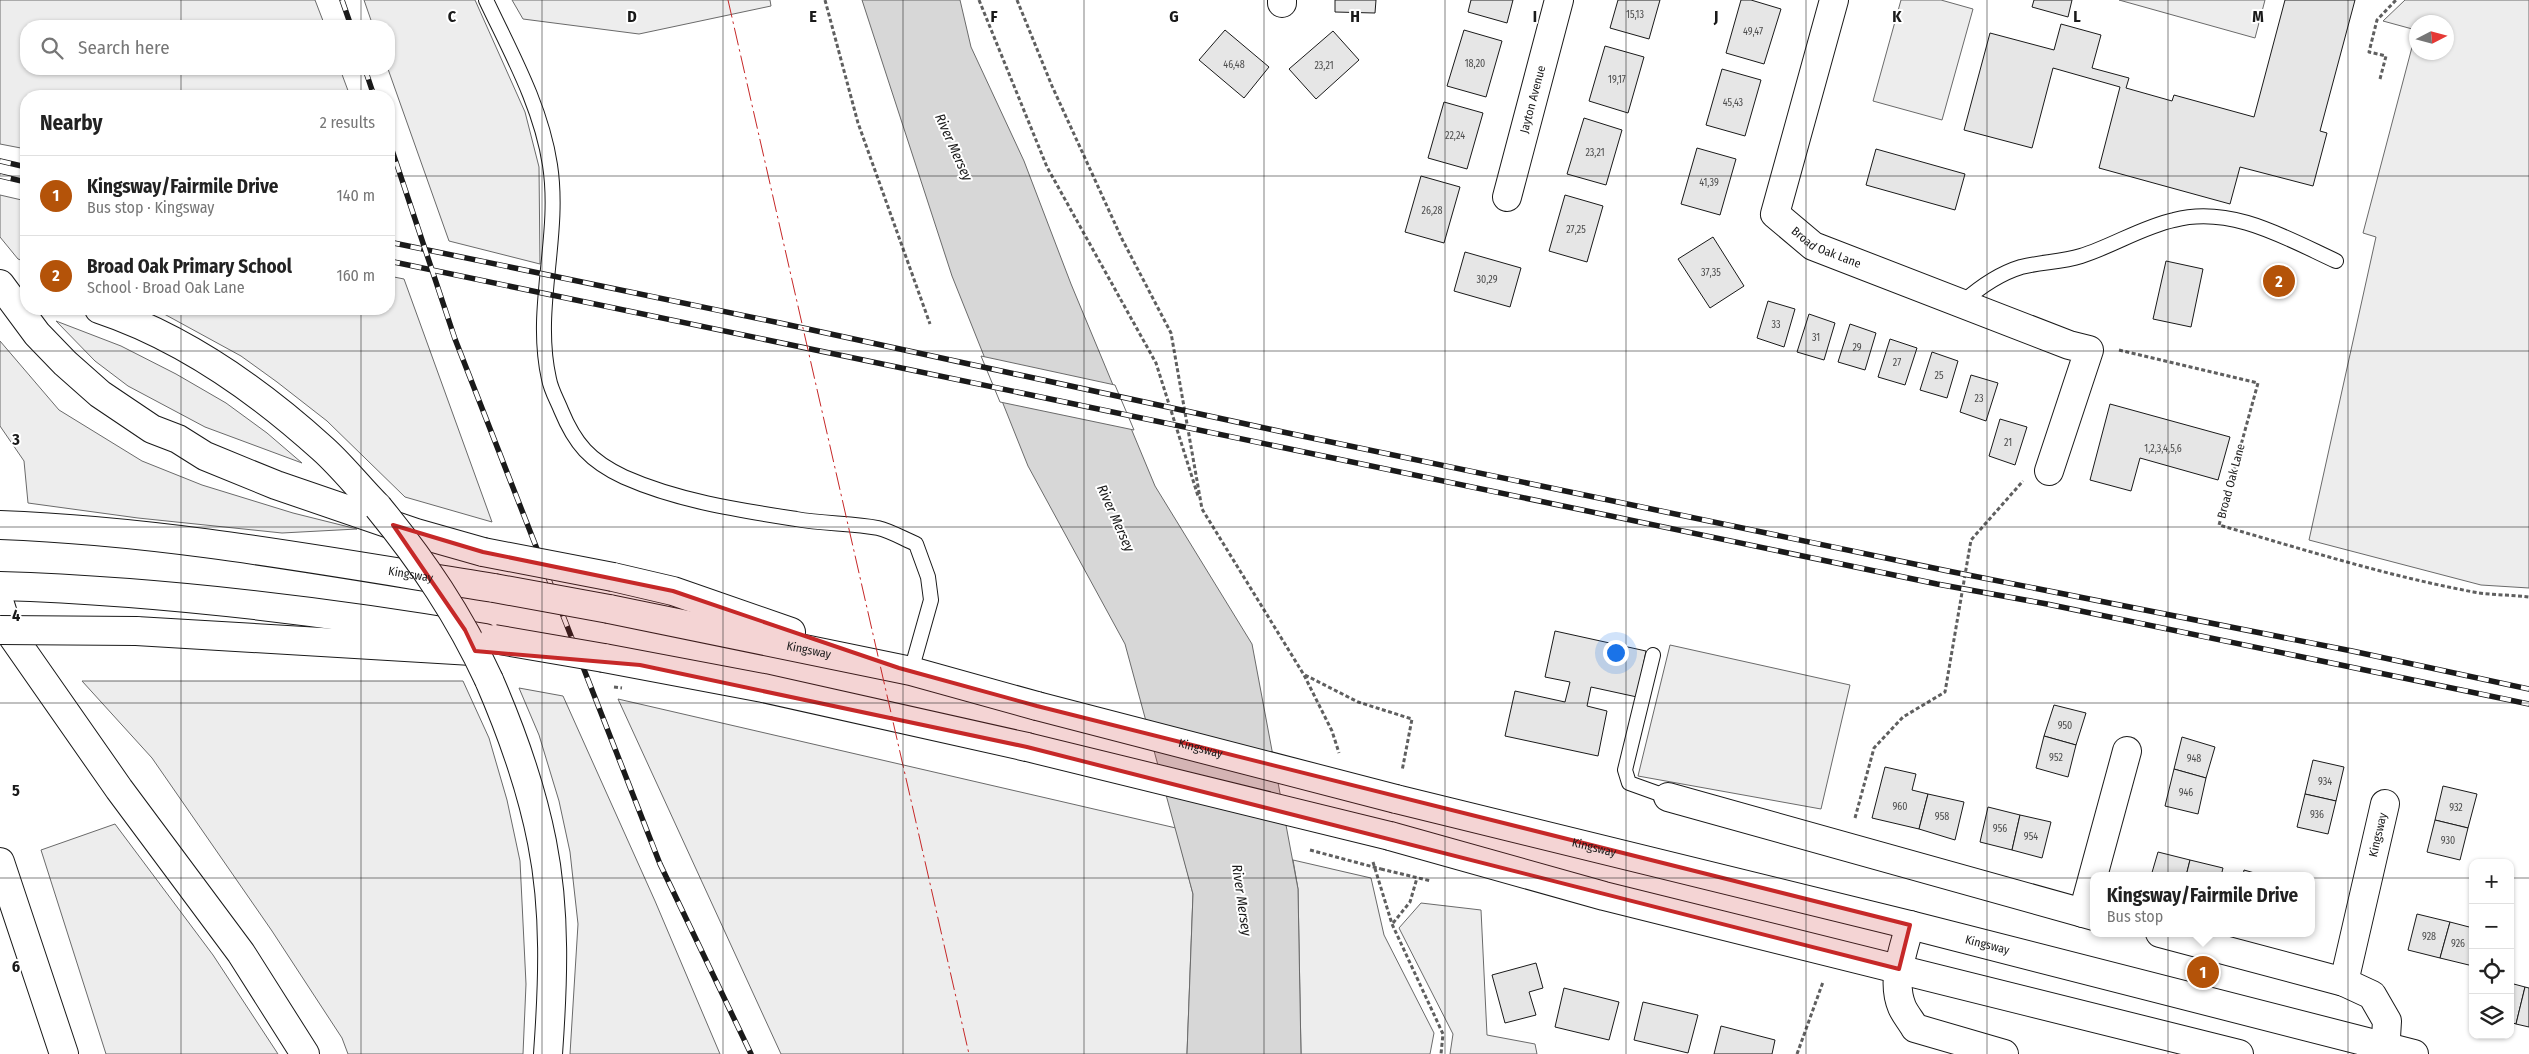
<!DOCTYPE html>
<meta charset="utf-8">
<style>
:root{--surface:#fff;--page:#f2f2f2;--text:#222;--muted:#767676;--line:#e0e0e0;--accent:#b45309}
body{margin:0;font-family:"Fira Sans Condensed",sans-serif;background:var(--page);color:var(--text)}
.controls{position:absolute;right:15px;bottom:15px;display:grid;overflow:hidden;border-radius:10px;box-shadow:0 1px 4px #0004}
.controls button{width:45px;height:45px;display:grid;place-items:center;padding:0;border:0;border-bottom:1px solid var(--line);background:var(--surface);color:var(--text);font:25px sans-serif}
.compass{position:absolute;left:2409px;top:15px;width:45px;height:45px;border-radius:50%;background:var(--surface);box-shadow:0 1px 4px #0004;rotate:84deg}
.you{position:absolute;left:1615px;top:652px;width:18px;height:18px;margin:-12px;border:4px solid #fff;border-radius:50%;background:#1a73e8;box-shadow:0 0 0 8px #1a73e833}
.badge{display:grid;place-items:center;width:32px;height:32px;border-radius:50%;background:var(--accent);color:#fff;font-size:16px;font-weight:700}
.pin{position:absolute;translate:-50% -50%;border:2px solid #fff;box-shadow:0 1px 5px #0006}
.popup{position:absolute;left:2090px;top:872px;width:225px;height:65px;box-sizing:border-box;display:grid;place-content:center;border-radius:10px;background:var(--surface);filter:drop-shadow(0 1px 4px #0005);font-size:16px;white-space:nowrap;color:var(--muted)}
.popup b{font-size:19px;color:var(--text)}
.popup::after{content:'';position:absolute;left:50%;top:100%;margin-left:-10px;border:10px solid transparent;border-top-color:var(--surface)}
.list{margin:0;padding:0;list-style:none}
h2{display:flex;justify-content:space-between;align-items:center;height:65px;margin:0;padding:0 20px;font-size:21px}
h2 small{font-size:16px;font-weight:400;color:var(--muted)}
.list li{display:grid;grid-template-columns:32px 1fr auto;gap:15px;align-items:center;box-sizing:border-box;height:80px;padding:0 20px;border-top:1px solid var(--line)}
.list b{display:block;font-size:19px;white-space:nowrap}
.list p{margin:0;font-size:16px;white-space:nowrap;color:var(--muted)}
.list em{font-size:16px;font-style:normal;color:var(--muted)}
.icon{flex:none;width:28px;height:28px;fill:none;stroke:currentColor;stroke-width:2;stroke-linecap:round;stroke-linejoin:round}
.map{position:relative;flex:none;width:2529px;height:1054px;overflow:hidden}
.search{position:absolute;background:var(--surface);box-shadow:0 1px 4px #0004;left:20px;top:20px;width:375px;height:55px;display:flex;align-items:center;gap:12px;box-sizing:border-box;padding:0 18px;border-radius:20px;color:var(--muted);font-size:19px}
.panel{position:absolute;background:var(--surface);box-shadow:0 1px 4px #0004;left:20px;top:90px;width:375px;height:225px;border-radius:20px}
.map>svg:first-child{display:block}
.built{fill:#ededed;stroke:#6a6a6a}
.water{fill:#d7d7d7;stroke:#6a6a6a}
.pier{fill:#fff;stroke:#6a6a6a}
.building{fill:#e6e6e6;stroke:#1a1a1a}
.lines{fill:none;stroke-linecap:round;stroke-linejoin:round}
.lane-casing{stroke:#1a1a1a;stroke-width:16}
.street-casing{stroke:#1a1a1a;stroke-width:30}
.highway-casing{stroke:#1a1a1a;stroke-width:30}
.path{stroke:#5f5f5f;stroke-width:3;stroke-dasharray:4 2.5;stroke-linecap:butt}
.lane{stroke:#fff;stroke-width:14}
.street{stroke:#fff;stroke-width:28}
.highway{stroke:#fff;stroke-width:28}
.rail-casing{stroke:#1a1a1a;stroke-width:5.5}
.rail{stroke:#fff;stroke-width:4;stroke-dasharray:11;stroke-linecap:butt}
.highway-bridge-casing{stroke:#1a1a1a;stroke-width:30;stroke-linecap:butt}
.path-bridge{stroke:#5f5f5f;stroke-width:3;stroke-dasharray:4 2.5;stroke-linecap:butt}
.highway-bridge{stroke:#fff;stroke-width:28}
.power{stroke:#c62828;stroke-width:1;stroke-dasharray:18 4 2.5 4;stroke-linecap:butt}
.marked{fill:#c62828;fill-opacity:0.2;stroke:#c62828;stroke-width:4;stroke-linejoin:round}
.grid{fill:none;stroke:#1a1a1a;stroke-width:1;stroke-opacity:0.55}
.labels{text-anchor:middle;stroke-width:4;stroke-linejoin:round;paint-order:stroke}
.number-label{font-size:10px;fill:#4d4d4d}
.street-label{font-size:12px;fill:#1a1a1a;stroke:#fff}
.water-label{font-size:14px;font-style:italic;fill:#1a1a1a;stroke:#fff}
.grid-label{font-size:16px;text-anchor:middle;font-weight:bold;fill:#1a1a1a;stroke:#fff;stroke-width:4;stroke-linejoin:round;paint-order:stroke}
</style>
<div class="map">
<svg width="2529" height="1054" viewBox="0 0 2529 1054">
<rect width="100%" height="100%" fill="#fff"/>
<!-- built -->
<g class="built">
<path d="M 0,0 L 315,0 L 325,26 L 26,26 L 26,69 L 340,69 L 350,96 L 26,96 L 26,149 L 0,144 Z"/>
<path d="M 364,0 L 475,0 L 525,112 L 539,167 L 540,264 L 449,241 L 388,69 L 389,26 L 373,26 Z"/>
<path d="M 512,0 L 770,0 L 771,6 L 639,34 L 523,19 Z"/>
<path d="M 1901,0 L 1941,0 L 1973,9 L 1942,120 L 1873,101 Z"/>
<path d="M 2119,0 L 2265,0 L 2255,38 Z"/>
<path d="M 2405,0 L 2529,0 L 2529,588 L 2481,585 L 2309,540 L 2376,237 L 2363,233 L 2416,32 L 2416,52 L 2446,52 L 2446,22 L 2416,22 L 2416,30 L 2383,21 Z"/>
<path d="M 0,195 L 26,201 L 26,262 L 18,259 L 0,237 Z"/>
<path d="M 389,276 L 404,279 L 492,522 L 405,497 L 327,421 L 277,382 L 241,356 L 155,309 L 389,309 Z"/>
<path d="M 56,321 L 121,346 L 176,374 L 226,403 L 267,433 L 302,463 L 205,427 L 128,386 L 95,361 Z"/>
<path d="M 0,341 L 59,410 L 142,461 L 202,485 L 293,513 L 357,529 L 282,533 L 138,518 L 28,503 L 24,461 L 0,426 Z"/>
<path d="M 1670,645 L 1850,685 L 1821,809 L 1638,776 Z"/>
<path d="M 82,681 L 463,681 L 489,738 L 507,800 L 520,861 L 526,984 L 523,1054 L 348,1054 L 342,1038 L 272,931 L 152,758 Z"/>
<path d="M 519,688 L 563,696 L 655,901 L 720,1054 L 570,1054 L 578,924 L 570,852 L 559,801 L 539,735 Z"/>
<path d="M 618,699 L 1176,828 L 1193,894 L 1187,1054 L 781,1054 Z"/>
<path d="M 115,824 L 213,955 L 278,1054 L 106,1054 L 41,850 Z"/>
<path d="M 1293,860 L 1371,878 L 1384,935 L 1434,1033 L 1430,1054 L 1301,1054 L 1298,889 Z"/>
<path d="M 1421,903 L 1481,910 L 1487,1035 L 1535,1044 L 1537,1054 L 1450,1054 L 1453,1034 L 1399,928 Z"/>
</g>
<!-- water -->
<path class="water" d="M 862,0 L 960,0 L 971,47 L 1024,161 L 1071,284 L 1155,486 L 1252,644 L 1298,889 L 1301,1054 L 1187,1054 L 1193,894 L 1125,644 L 1028,466 L 952,276 Z"/>
<!-- pier -->
<path class="pier" d="M 981,356 L 1115,385 L 1134,430 L 1000,402 Z"/>
<!-- building -->
<g class="building">
<path d="M 1335,0 L 1376,0 L 1375,13 L 1335,12 Z"/>
<path d="M 1471,0 L 1513,0 L 1507,23 L 1468,12 Z"/>
<path d="M 1618,0 L 1660,0 L 1649,39 L 1610,28 Z"/>
<path d="M 1741,0 L 1751,0 L 1781,9 L 1764,64 L 1726,53 Z"/>
<path d="M 2034,0 L 2072,0 L 2068,17 L 2032,7 Z"/>
<path d="M 2285,0 L 2355,0 L 2320,131 L 2327,133 L 2313,186 L 2240,167 L 2230,204 L 2099,168 L 2120,87 L 2053,68 L 2032,148 L 1964,130 L 1990,33 L 2054,50 L 2061,24 L 2101,35 L 2092,68 L 2129,78 L 2126,88 L 2172,101 L 2174,95 L 2254,117 Z"/>
<path d="M 1225,30 L 1269,67 L 1244,98 L 1199,60 Z"/>
<path d="M 1464,30 L 1502,41 L 1486,97 L 1447,86 Z"/>
<path d="M 1333,31 L 1359,60 L 1316,99 L 1289,69 Z"/>
<path d="M 1605,46 L 1644,57 L 1628,113 L 1589,101 Z"/>
<path d="M 1722,69 L 1761,80 L 1745,136 L 1706,125 Z"/>
<path d="M 1444,102 L 1483,113 L 1467,169 L 1428,158 Z"/>
<path d="M 1584,118 L 1622,130 L 1606,185 L 1567,174 Z"/>
<path d="M 1697,148 L 1736,159 L 1720,215 L 1681,204 Z"/>
<path d="M 1876,149 L 1965,174 L 1955,210 L 1866,185 Z"/>
<path d="M 1421,176 L 1460,187 L 1444,243 L 1405,232 Z"/>
<path d="M 1565,195 L 1603,206 L 1587,262 L 1549,251 Z"/>
<path d="M 1713,237 L 1744,286 L 1710,308 L 1678,259 Z"/>
<path d="M 1465,252 L 1521,268 L 1510,307 L 1454,291 Z"/>
<path d="M 2166,261 L 2203,269 L 2191,327 L 2153,319 Z"/>
<path d="M 1768,301 L 1795,309 L 1784,347 L 1757,338 Z"/>
<path d="M 1809,314 L 1835,323 L 1824,360 L 1797,352 Z"/>
<path d="M 1850,324 L 1876,333 L 1865,370 L 1838,362 Z"/>
<path d="M 1890,339 L 1917,348 L 1905,385 L 1878,377 Z"/>
<path d="M 1932,352 L 1958,361 L 1947,398 L 1920,390 Z"/>
<path d="M 1971,375 L 1998,383 L 1986,421 L 1960,412 Z"/>
<path d="M 2110,404 L 2230,437 L 2218,480 L 2140,458 L 2131,491 L 2090,480 Z"/>
<path d="M 2000,419 L 2027,427 L 2015,465 L 1989,456 Z"/>
<path d="M 1555,631 L 1646,651 L 1637,697 L 1591,687 L 1587,706 L 1607,711 L 1598,756 L 1505,736 L 1515,691 L 1565,702 L 1570,682 L 1545,677 Z"/>
<path d="M 2054,705 L 2086,713 L 2076,745 L 2044,736 Z"/>
<path d="M 2044,736 L 2076,745 L 2068,777 L 2036,768 Z"/>
<path d="M 2182,737 L 2215,747 L 2206,778 L 2174,769 Z"/>
<path d="M 2313,760 L 2344,767 L 2336,801 L 2305,794 Z"/>
<path d="M 1885,767 L 1916,774 L 1912,790 L 1928,794 L 1919,829 L 1872,818 Z"/>
<path d="M 2174,769 L 2206,778 L 2198,814 L 2165,806 Z"/>
<path d="M 2443,786 L 2477,794 L 2468,828 L 2435,820 Z"/>
<path d="M 1928,794 L 1964,802 L 1955,840 L 1919,829 Z"/>
<path d="M 2305,794 L 2336,801 L 2328,834 L 2297,827 Z"/>
<path d="M 1988,807 L 2020,815 L 2012,850 L 1980,842 Z"/>
<path d="M 2020,815 L 2051,822 L 2042,858 L 2012,850 Z"/>
<path d="M 2435,820 L 2468,828 L 2460,860 L 2427,852 Z"/>
<path d="M 2158,852 L 2190,860 L 2186,876 L 2151,876 Z"/>
<path d="M 2190,860 L 2223,868 L 2221,876 L 2186,876 Z"/>
<path d="M 2244,870 L 2265,876 L 2243,876 Z"/>
<path d="M 2417,914 L 2450,922 L 2440,958 L 2408,950 Z"/>
<path d="M 2450,922 L 2473,928 L 2473,966 L 2440,958 Z"/>
<path d="M 1536,963 L 1543,988 L 1529,992 L 1536,1015 L 1505,1023 L 1492,975 Z"/>
<path d="M 2510,983 L 2525,987 L 2516,1024 L 2510,1022 Z"/>
<path d="M 2525,987 L 2529,988 L 2529,1027 L 2516,1024 Z"/>
<path d="M 1564,988 L 1619,1002 L 1609,1040 L 1555,1027 Z"/>
<path d="M 1643,1002 L 1698,1015 L 1688,1053 L 1634,1040 Z"/>
<path d="M 1721,1026 L 1775,1040 L 1772,1054 L 1714,1054 Z"/>
</g>
<g class="lines">
<defs>
<g id="lane">
<path d="M 486,0 C 511,53 541,106 550,165 C 561,236 533,309 549,379 C 551,390 557,400 561,410 C 575,444 590,461 624,477 C 678,501 738,510 796,519 C 823,524 852,523 878,528 C 891,531 904,539 916,544 L 928,577 L 931,600 L 911,671"/>
<path d="M 1963,302 C 1980,287 1998,274 2021,267 C 2041,262 2062,262 2081,256 C 2113,246 2142,227 2174,220 C 2231,205 2286,238 2336,261"/>
<path d="M 1653,655 L 1625,770 L 1629,783 L 1668,797"/>
</g>
<g id="street">
<path id="s1" d="M 1834,0 L 1775,214 L 1813,246 L 2069,345 L 2089,350 L 2049,471"/>
<path d="M 1282,3 L 1282,0"/>
<path id="s2" d="M 1507,197 L 1559,0"/>
<path d="M 1668,797 L 2094,916"/>
<path d="M 2083,913 L 2127,751"/>
<path d="M 1910,925 C 1903,951 1891,981 1902,1007 C 1905,1014 1911,1021 1915,1028 L 2004,1054"/>
<path d="M 2160,933 L 2344,982 L 2372,995 L 2387,1021 L 2385,1054"/>
<path id="s3" d="M 2344,982 L 2385,804"/>
</g>
<g id="highway">
<path d="M 0,284 L 37,334 L 65,363 L 100,394 L 152,429 L 178,439 L 205,456 L 276,485 L 416,533 L 483,552"/>
<path d="M 99,309 C 183,337 258,390 323,449 C 343,467 359,488 378,507"/>
<path id="s4" d="M 0,525 C 166,531 330,562 494,588"/>
<path d="M 613,577 L 673,591 L 791,632"/>
<path d="M 0,586 C 163,591 325,611 485,638"/>
<path d="M 0,604 L 8,630 L 119,789 L 241,953 L 305,1054"/>
<path id="s5" d="M 609,609 L 911,671 L 1037,706"/>
<path d="M 136,631 L 472,651"/>
<path d="M 604,658 L 763,688 L 1027,747"/>
<path d="M 489,680 C 512,733 531,786 542,842 C 556,912 553,984 548,1054"/>
<path id="s6" d="M 1396,799 L 1910,925 L 2414,1054"/>
<path d="M 1390,836 L 1604,896 L 2239,1054"/>
<path d="M 0,862 L 64,1054"/>
</g>
</defs>
<!-- lane casing -->
<use href="#lane" class="lane-casing"/>
<!-- street casing -->
<use href="#street" class="street-casing"/>
<!-- highway casing -->
<use href="#highway" class="highway-casing"/>
<!-- path -->
<g class="path">
<path d="M 825,0 L 858,123 L 930,324"/>
<path d="M 979,0 L 1047,167 L 1156,363 L 1198,496"/>
<path d="M 1017,0 L 1052,86 L 1122,239 L 1171,333 L 1202,509 L 1304,675 L 1332,731 L 1339,753"/>
<path d="M 2380,79 L 2386,56 L 2369,52 L 2377,20 L 2396,0"/>
<path d="M 2119,350 L 2258,383 L 2219,525 C 2305,550 2391,577 2479,593 C 2496,595 2513,595 2529,597"/>
<path d="M 1305,675 L 1358,702 L 1412,719 L 1402,771"/>
<path d="M 1855,818 L 1874,748 L 1903,717 L 1945,692 L 1971,540 L 2023,481"/>
<path d="M 1373,862 L 1392,924 L 1443,1034 L 1441,1054"/>
<path d="M 1381,869 L 1431,881"/>
<path d="M 1393,923 L 1410,902 L 1417,878"/>
<path d="M 1797,1054 L 1823,982"/>
</g>
<!-- lane -->
<use href="#lane" class="lane"/>
<!-- street -->
<use href="#street" class="street"/>
<!-- highway -->
<use href="#highway" class="highway"/>
<defs>
<g id="rail">
<path d="M 342,0 L 351,26"/>
<path d="M 365,69 L 374,96"/>
<path d="M 389,141 L 455,339 L 660,864 L 751,1054"/>
<path d="M 0,161 L 26,167"/>
<path d="M 0,176 L 26,182"/>
<path d="M 389,242 L 780,323 L 1283,432 L 1948,571 L 2352,651 L 2529,689"/>
<path d="M 389,261 L 1937,584 L 2047,604 L 2529,704"/>
</g>
</defs>
<!-- rail casing -->
<use href="#rail" class="rail-casing"/>
<!-- rail -->
<use href="#rail" class="rail"/>
<defs>
<g id="highway-bridge">
<path d="M 378,507 C 423,562 459,615 489,680"/>
<path d="M 483,552 L 613,577"/>
<path d="M 494,588 L 609,609"/>
<path d="M 0,630 L 136,631"/>
<path d="M 494,639 L 604,658"/>
<path id="s7" d="M 1037,706 L 1396,799"/>
<path d="M 1027,747 L 1390,836"/>
</g>
</defs>
<!-- highway-bridge casing -->
<use href="#highway-bridge" class="highway-bridge-casing"/>
<!-- path-bridge -->
<g class="path-bridge">
<path d="M 614,687 L 622,688"/>
<path d="M 1310,850 L 1381,869"/>
</g>
<!-- highway-bridge -->
<use href="#highway-bridge" class="highway-bridge"/>
<!-- power -->
<path class="power" d="M 728,0 L 969,1054"/>
</g>
<!-- marked area -->
<path class="marked" d="M 393,525 L 483,552 L 673,591 L 899,668 L 1037,706 L 1910,925 L 1899,969 L 1027,747 L 640,665 L 475,651 L 465,630 Z"/>
<!-- grid -->
<path class="grid" d="M 181,0 L 181,26M 361,0 L 361,26M 542,0 L 542,1054M 723,0 L 723,1054M 903,0 L 903,1054M 1084,0 L 1084,1054M 1264,0 L 1264,1054M 1445,0 L 1445,1054M 1626,0 L 1626,1054M 1806,0 L 1806,1054M 1987,0 L 1987,1054M 2168,0 L 2168,1054M 2348,0 L 2348,1054M 181,69 L 181,96M 361,69 L 361,96M 0,176 L 26,176M 389,176 L 2529,176M 181,309 L 181,1054M 361,309 L 361,1054M 0,351 L 2529,351M 0,527 L 2529,527M 0,703 L 2529,703M 0,878 L 2473,878M 2510,878 L 2529,878"/>
<g class="labels">
<!-- number labels -->
<g class="number-label">
<text x="1635" y="18">15,13</text>
<text x="1753" y="35">49,47</text>
<text x="1475" y="67">18,20</text>
<text x="1234" y="68">46,48</text>
<text x="1324" y="69">23,21</text>
<text x="1617" y="83">19,17</text>
<text x="1733" y="106">45,43</text>
<text x="1455" y="139">22,24</text>
<text x="1595" y="156">23,21</text>
<text x="1709" y="186">41,39</text>
<text x="1432" y="214">26,28</text>
<text x="1576" y="233">27,25</text>
<text x="1711" y="276">37,35</text>
<text x="1487" y="283">30,29</text>
<text x="1776" y="328">33</text>
<text x="1816" y="341">31</text>
<text x="1857" y="351">29</text>
<text x="1897" y="366">27</text>
<text x="1939" y="379">25</text>
<text x="1979" y="402">23</text>
<text x="2008" y="446">21</text>
<text x="2163" y="452">1,2,3,4,5,6</text>
<text x="2065" y="729">950</text>
<text x="2056" y="761">952</text>
<text x="2194" y="762">948</text>
<text x="2325" y="785">934</text>
<text x="2186" y="796">946</text>
<text x="1900" y="810">960</text>
<text x="2456" y="811">932</text>
<text x="2317" y="818">936</text>
<text x="1942" y="820">958</text>
<text x="2000" y="832">956</text>
<text x="2031" y="840">954</text>
<text x="2448" y="844">930</text>
<text x="2429" y="940">928</text>
<text x="2458" y="947">926</text>
</g>
<!-- street labels -->
<g class="street-label">
<text dy="4" stroke="none"><textPath href="#s2" startOffset="101">Jayton Avenue</textPath></text>
<text dy="4" stroke="none"><textPath href="#s1" startOffset="284">Broad Oak Lane</textPath></text>
<text transform="translate(2231 481) rotate(-75)" y="4">Broad Oak Lane</text>
<text dy="4" stroke="none"><textPath href="#s4" startOffset="414">Kingsway</textPath></text>
<text dy="4" stroke="none"><textPath href="#s5" startOffset="204">Kingsway</textPath></text>
<text dy="4" stroke="none"><textPath href="#s7" startOffset="169">Kingsway</textPath></text>
<text dy="4" stroke="none"><textPath href="#s3" startOffset="151">Kingsway</textPath></text>
<text dy="4" stroke="none"><textPath href="#s6" startOffset="204">Kingsway</textPath></text>
<text dy="4" stroke="none"><textPath href="#s6" startOffset="609">Kingsway</textPath></text>
</g>
<!-- water labels -->
<g class="water-label">
<text transform="translate(954 147) rotate(66)" y="5">River Mersey</text>
<text transform="translate(1116 518) rotate(66)" y="5">River Mersey</text>
<text transform="translate(1242 900) rotate(82)" y="5">River Mersey</text>
</g>
</g>
<g class="grid-label">
<text x="452" y="22">C</text>
<text x="632" y="22">D</text>
<text x="813" y="22">E</text>
<text x="994" y="22">F</text>
<text x="1174" y="22">G</text>
<text x="1355" y="22">H</text>
<text x="1535" y="22">I</text>
<text x="1716" y="22">J</text>
<text x="1897" y="22">K</text>
<text x="2077" y="22">L</text>
<text x="2258" y="22">M</text>
<text x="16" y="445">3</text>
<text x="16" y="621">4</text>
<text x="16" y="796">5</text>
<text x="16" y="972">6</text>
</g>
</svg>
<div class="controls">
<button>+</button>
<button>−</button>
<button><svg class="icon" aria-label="locate" viewBox="0 0 24 24"><circle cx="12" cy="12" r="6"/><path d="M12 2v4M12 18v4M2 12h4M18 12h4"/></svg></button>
<button><svg class="icon" aria-label="layers" viewBox="0 0 24 24"><path d="M12 4l9 5-9 5-9-5zM3 14l9 5 9-5"/></svg></button>
</div>
<svg class="compass" viewBox="-18 -18 36 36"><path d="M0-13l5 13h-10z" fill="#e53935"/><path d="M0 13l5-13h-10z" fill="#767676"/></svg>
<div class="you"></div>
<div class="pin badge" style="left:2203px;top:972px">1</div>
<div class="popup"><b>Kingsway/Fairmile Drive</b>Bus stop</div>
<div class="pin badge" style="left:2279px;top:281px">2</div>
<div class="search"><svg class="icon" aria-label="search" viewBox="0 0 24 24"><circle cx="10" cy="10" r="6"/><path d="M15 15l6 6"/></svg>Search here</div>
<section class="panel">
<h2>Nearby<small>2 results</small></h2>
<ul class="list">
<li><span class="badge">1</span><div><b>Kingsway/Fairmile Drive</b><p>Bus stop · Kingsway</p></div><em>140 m</em></li>
<li><span class="badge">2</span><div><b>Broad Oak Primary School</b><p>School · Broad Oak Lane</p></div><em>160 m</em></li>
</ul>
</section>
</div>
